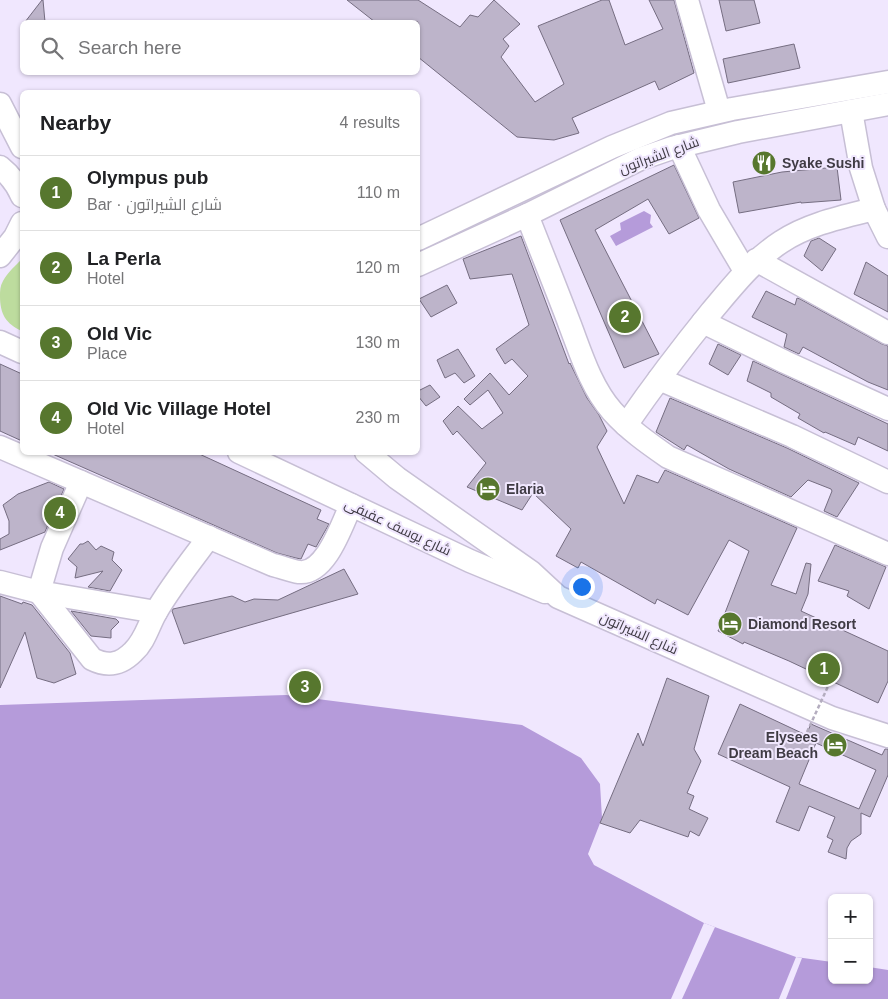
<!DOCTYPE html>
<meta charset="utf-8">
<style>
:root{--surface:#fff;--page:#f2f2f2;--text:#202124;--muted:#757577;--line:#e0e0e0;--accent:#57772e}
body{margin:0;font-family:Arial,Cairo,sans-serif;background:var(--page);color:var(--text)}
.controls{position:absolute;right:15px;bottom:15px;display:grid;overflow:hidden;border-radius:8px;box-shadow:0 1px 4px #0004}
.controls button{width:45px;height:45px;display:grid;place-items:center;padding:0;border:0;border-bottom:1px solid var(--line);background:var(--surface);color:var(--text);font:25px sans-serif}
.you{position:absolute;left:581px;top:586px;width:18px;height:18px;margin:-12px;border:4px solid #fff;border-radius:50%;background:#1a73e8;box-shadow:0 0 0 8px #1a73e833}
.badge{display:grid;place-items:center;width:32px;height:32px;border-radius:50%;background:var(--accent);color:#fff;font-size:16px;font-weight:700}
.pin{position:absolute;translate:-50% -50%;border:2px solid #fff;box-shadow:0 1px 5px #0006}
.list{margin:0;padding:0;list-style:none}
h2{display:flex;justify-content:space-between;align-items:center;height:65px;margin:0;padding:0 20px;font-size:21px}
h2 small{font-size:16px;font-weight:400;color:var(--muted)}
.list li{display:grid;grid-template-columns:32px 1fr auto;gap:15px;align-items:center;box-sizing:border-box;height:75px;padding:0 20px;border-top:1px solid var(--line)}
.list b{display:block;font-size:19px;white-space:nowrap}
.list p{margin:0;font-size:16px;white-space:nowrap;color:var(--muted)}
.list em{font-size:16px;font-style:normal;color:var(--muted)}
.icon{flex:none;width:28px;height:28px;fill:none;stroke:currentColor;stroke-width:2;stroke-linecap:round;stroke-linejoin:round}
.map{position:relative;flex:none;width:888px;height:999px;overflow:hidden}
.search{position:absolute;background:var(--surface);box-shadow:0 1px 4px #0004;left:20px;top:20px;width:400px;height:55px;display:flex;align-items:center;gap:12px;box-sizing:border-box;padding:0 18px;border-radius:8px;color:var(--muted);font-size:19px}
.panel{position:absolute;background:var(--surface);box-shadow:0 1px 4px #0004;left:20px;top:90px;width:400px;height:365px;border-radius:8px}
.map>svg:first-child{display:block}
.green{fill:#bddc9e}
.water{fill:#b59bda}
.pier{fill:#f0e7fe}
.building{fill:#bdb4ca;stroke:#756d81;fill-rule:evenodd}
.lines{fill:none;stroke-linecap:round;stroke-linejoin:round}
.minor-casing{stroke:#c7bfd5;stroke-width:25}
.minor{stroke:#fff;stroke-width:22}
.path-bridge{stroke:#b4adbf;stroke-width:2.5;stroke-dasharray:4 2.5;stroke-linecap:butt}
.labels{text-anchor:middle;stroke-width:4;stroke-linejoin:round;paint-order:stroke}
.street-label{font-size:14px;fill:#3f3b44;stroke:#f0e7fe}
.poi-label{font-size:14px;font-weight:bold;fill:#3f3b44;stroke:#f0e7fe;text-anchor:start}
</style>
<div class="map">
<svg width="888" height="999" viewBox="0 0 888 999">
<rect width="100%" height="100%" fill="#f0e7fe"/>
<!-- green -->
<path class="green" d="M 22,259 L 22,331 C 6,324 0,314 0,296 C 0,291 0,286 3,281 C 8,272 15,266 22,259 Z"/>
<!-- water -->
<g class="water">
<path d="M 644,211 L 651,215 L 650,223 L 653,227 L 616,246 L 610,236 L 621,230 L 620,223 Z"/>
<path d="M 286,695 L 522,725 L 581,758 L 600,784 L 602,818 L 588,854 L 594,865 L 704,923 L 796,957 L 832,962 L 832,980 L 869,980 L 869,967 L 888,970 L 888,999 L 0,999 L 0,705 Z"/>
</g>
<!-- pier -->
<g class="pier">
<path d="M 704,923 L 715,927 L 682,999 L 671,999 Z"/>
<path d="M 796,957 L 802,958 L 786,999 L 779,999 Z"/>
</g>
<!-- building -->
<g class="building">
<path d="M 42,0 L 43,0 L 45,22 L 25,22 Z"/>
<path d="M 347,0 L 418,0 L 460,27 L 470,15 L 478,17 L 494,0 L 520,24 L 503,39 L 509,46 L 501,57 L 535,102 L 564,84 L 538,26 L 602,0 L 609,0 L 625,45 L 663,29 L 649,0 L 674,0 L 694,73 L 659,90 L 655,81 L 572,118 L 579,133 L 554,140 L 517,137 L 418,57 L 418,22 L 375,22 Z"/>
<path d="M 719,0 L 754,0 L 760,23 L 726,31 Z"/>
<path d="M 794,44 L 800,68 L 728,83 L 723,59 Z"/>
<path d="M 674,165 L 699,218 L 669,234 L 648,199 L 595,230 L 659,354 L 624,368 L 560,220 Z"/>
<path d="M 837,167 L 841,200 L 801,203 L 801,202 L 739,213 L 733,182 L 782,172 Z"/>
<path d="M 521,236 L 569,364 L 570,363 L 587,398 L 599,415 L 607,431 L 597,447 L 624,504 L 637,475 L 658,483 L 665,470 L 797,528 L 771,585 L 796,594 L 806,563 L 811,564 L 808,594 L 801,611 L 888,651 L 888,681 L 878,703 L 789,661 L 744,642 L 743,644 L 718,631 L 749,551 L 729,540 L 688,615 L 657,599 L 655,604 L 581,562 L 578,568 L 556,556 L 571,529 L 533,493 L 522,510 L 467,487 L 486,463 L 457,431 L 453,435 L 443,421 L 458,406 L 482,429 L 503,413 L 488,390 L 470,405 L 464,399 L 490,373 L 509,395 L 528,376 L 512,359 L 505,364 L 496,349 L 529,325 L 512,274 L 470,279 L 463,259 Z"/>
<path d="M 819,238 L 836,249 L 822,271 L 804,256 L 811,241 Z"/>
<path d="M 866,262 L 888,276 L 888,312 L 854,294 Z"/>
<path d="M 447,285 L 457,303 L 431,317 L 419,299 Z"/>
<path d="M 766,291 L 795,305 L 797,298 L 800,299 L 882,344 L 888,346 L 888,390 L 868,382 L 803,347 L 799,354 L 784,347 L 787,334 L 752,317 Z"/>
<path d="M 718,344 L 741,355 L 728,375 L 709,364 Z"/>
<path d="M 458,349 L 475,376 L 464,383 L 455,373 L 445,378 L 437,360 Z"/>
<path d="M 753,361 L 888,424 L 888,451 L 858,437 L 855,445 L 825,432 L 824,433 L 798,418 L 800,414 L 771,397 L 771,393 L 747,381 Z"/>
<path d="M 0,364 L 22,374 L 22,441 L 0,431 Z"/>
<path d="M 430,385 L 440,397 L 426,406 L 418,396 L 418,391 Z"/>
<path d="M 670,398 L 787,448 L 859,483 L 837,517 L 824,511 L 832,491 L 831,489 L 808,480 L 791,497 L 729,469 L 687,445 L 684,450 L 656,432 Z"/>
<path d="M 48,452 L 195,452 L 321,510 L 317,519 L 329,524 L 316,547 L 308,544 L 301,559 L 296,558 L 277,553 Z"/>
<path d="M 49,482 L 64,489 L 58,503 L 53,505 L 54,510 L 45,532 L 0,550 L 0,539 L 9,534 L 9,521 L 3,505 L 18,494 Z"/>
<path d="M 88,541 L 96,550 L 101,546 L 114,552 L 112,560 L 122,570 L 110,591 L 88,587 L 103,571 L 75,578 L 77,567 L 68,559 L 80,544 L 83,544 Z"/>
<path d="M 835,545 L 886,567 L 869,609 L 847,596 L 849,591 L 818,581 Z"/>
<path d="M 344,569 L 358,594 L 184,644 L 172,611 L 173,609 L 232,596 L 245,602 L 254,599 L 278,600 Z"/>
<path d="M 0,596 L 22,604 L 23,602 L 32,605 L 70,653 L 76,674 L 54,683 L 37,678 L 25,632 L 0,688 Z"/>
<path d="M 71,611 L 116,619 L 119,622 L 111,630 L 111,638 L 91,636 Z"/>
<path d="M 667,678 L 709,696 L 694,749 L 701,761 L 687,793 L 694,796 L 689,809 L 708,818 L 699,836 L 690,831 L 688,837 L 640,820 L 630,833 L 600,823 L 638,733 L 643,746 Z"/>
<path d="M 740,704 L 806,735 L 811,724 L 882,755 L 885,749 L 888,749 L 888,775 L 870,817 L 861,813 L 861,834 L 851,841 L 847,848 L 846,859 L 828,852 L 833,840 L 827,837 L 835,817 L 809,806 L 799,831 L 776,822 L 790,787 L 718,754 ZM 816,743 L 876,770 L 859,809 L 799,784 Z"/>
</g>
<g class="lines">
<defs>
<g id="minor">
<path d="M 687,0 L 719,111"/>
<path d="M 0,104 L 22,147"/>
<path d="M 851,111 L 861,168 L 874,209 L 888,237"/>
<path d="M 679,146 L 709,210 L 745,271"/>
<path d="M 0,167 C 10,175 17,184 22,196"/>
<path d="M 527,215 C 541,251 556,288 570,325 C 581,354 591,387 612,411 C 628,429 648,443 668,457 L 888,554"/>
<path d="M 418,239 L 612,147 L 671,123 L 732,109 L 888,82"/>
<path d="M 0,256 L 15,237 L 22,223"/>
<path d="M 756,260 L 888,333"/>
<path d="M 418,265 L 527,215 L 640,159 L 672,148 L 738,132 L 888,104"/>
<path d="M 703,322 L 785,362 L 888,409"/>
<path d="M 0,342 L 22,352"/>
<path d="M 659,379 L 792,436 L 888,482"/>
<path d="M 626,425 C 653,386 681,349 711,312 C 733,286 752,261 781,242 C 808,224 842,217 874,209"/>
<path d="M 0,447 L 273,565 C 282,567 291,571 299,572 C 326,575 342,524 351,505"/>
<path d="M 239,452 L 470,561 L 545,592"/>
<path d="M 366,452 L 397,478 L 531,572 L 558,597 L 832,718 L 888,736"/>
<path d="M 0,582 L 39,592 L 156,612"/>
<path d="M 39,592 L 92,659 C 108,667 120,665 133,652 C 145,641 148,626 156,612 C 171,586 191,561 209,537"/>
<path d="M 39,592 L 52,548 L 81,482"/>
</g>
</defs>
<!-- minor casing -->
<use href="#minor" class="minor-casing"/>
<!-- minor -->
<use href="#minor" class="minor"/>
<!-- path-bridge -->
<path class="path-bridge" d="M 807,732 L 830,682"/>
</g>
<!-- icons -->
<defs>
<symbol id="restaurant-disc" viewBox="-11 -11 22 22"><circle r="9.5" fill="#57772e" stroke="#f0e7fe"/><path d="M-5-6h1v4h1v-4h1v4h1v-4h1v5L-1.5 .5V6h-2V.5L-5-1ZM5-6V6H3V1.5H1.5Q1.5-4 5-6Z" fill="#fff"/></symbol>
<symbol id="hotel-disc" viewBox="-11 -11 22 22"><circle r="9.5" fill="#57772e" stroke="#f0e7fe"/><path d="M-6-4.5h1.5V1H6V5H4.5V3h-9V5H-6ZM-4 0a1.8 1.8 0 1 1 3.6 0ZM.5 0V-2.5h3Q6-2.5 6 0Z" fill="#fff"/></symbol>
</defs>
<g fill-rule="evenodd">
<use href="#restaurant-disc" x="750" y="149" width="28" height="28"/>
<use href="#hotel-disc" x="474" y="475" width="28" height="28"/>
<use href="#hotel-disc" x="716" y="610" width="28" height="28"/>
<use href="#hotel-disc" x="821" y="731" width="28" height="28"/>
</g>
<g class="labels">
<!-- street labels -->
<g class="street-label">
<text transform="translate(659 155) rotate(-20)" y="5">شارع الشيراتون</text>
<text transform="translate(398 527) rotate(25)" y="5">شارع يوسف عفيفى</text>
<text transform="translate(639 633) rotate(24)" y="5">شارع الشيراتون</text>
</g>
<!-- poi labels -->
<g class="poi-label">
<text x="782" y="168">Syake Sushi</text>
<text x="506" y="494">Elaria</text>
<text x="748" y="629">Diamond Resort</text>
<text x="818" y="742" text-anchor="end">Elysees<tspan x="818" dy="16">Dream Beach</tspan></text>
</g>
</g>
</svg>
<div class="controls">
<button>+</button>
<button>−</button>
</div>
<div class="you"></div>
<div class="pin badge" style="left:824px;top:669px">1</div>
<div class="pin badge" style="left:625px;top:317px">2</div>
<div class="pin badge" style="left:305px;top:687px">3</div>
<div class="pin badge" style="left:60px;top:513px">4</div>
<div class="search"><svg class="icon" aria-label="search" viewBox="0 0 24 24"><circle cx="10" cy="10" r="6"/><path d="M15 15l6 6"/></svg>Search here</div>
<section class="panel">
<h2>Nearby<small>4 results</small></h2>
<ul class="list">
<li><span class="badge">1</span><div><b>Olympus pub</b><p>Bar · شارع الشيراتون</p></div><em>110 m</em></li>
<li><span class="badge">2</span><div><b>La Perla</b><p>Hotel</p></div><em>120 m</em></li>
<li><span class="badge">3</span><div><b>Old Vic</b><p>Place</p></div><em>130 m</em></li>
<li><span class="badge">4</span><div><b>Old Vic Village Hotel</b><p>Hotel</p></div><em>230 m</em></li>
</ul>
</section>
</div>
